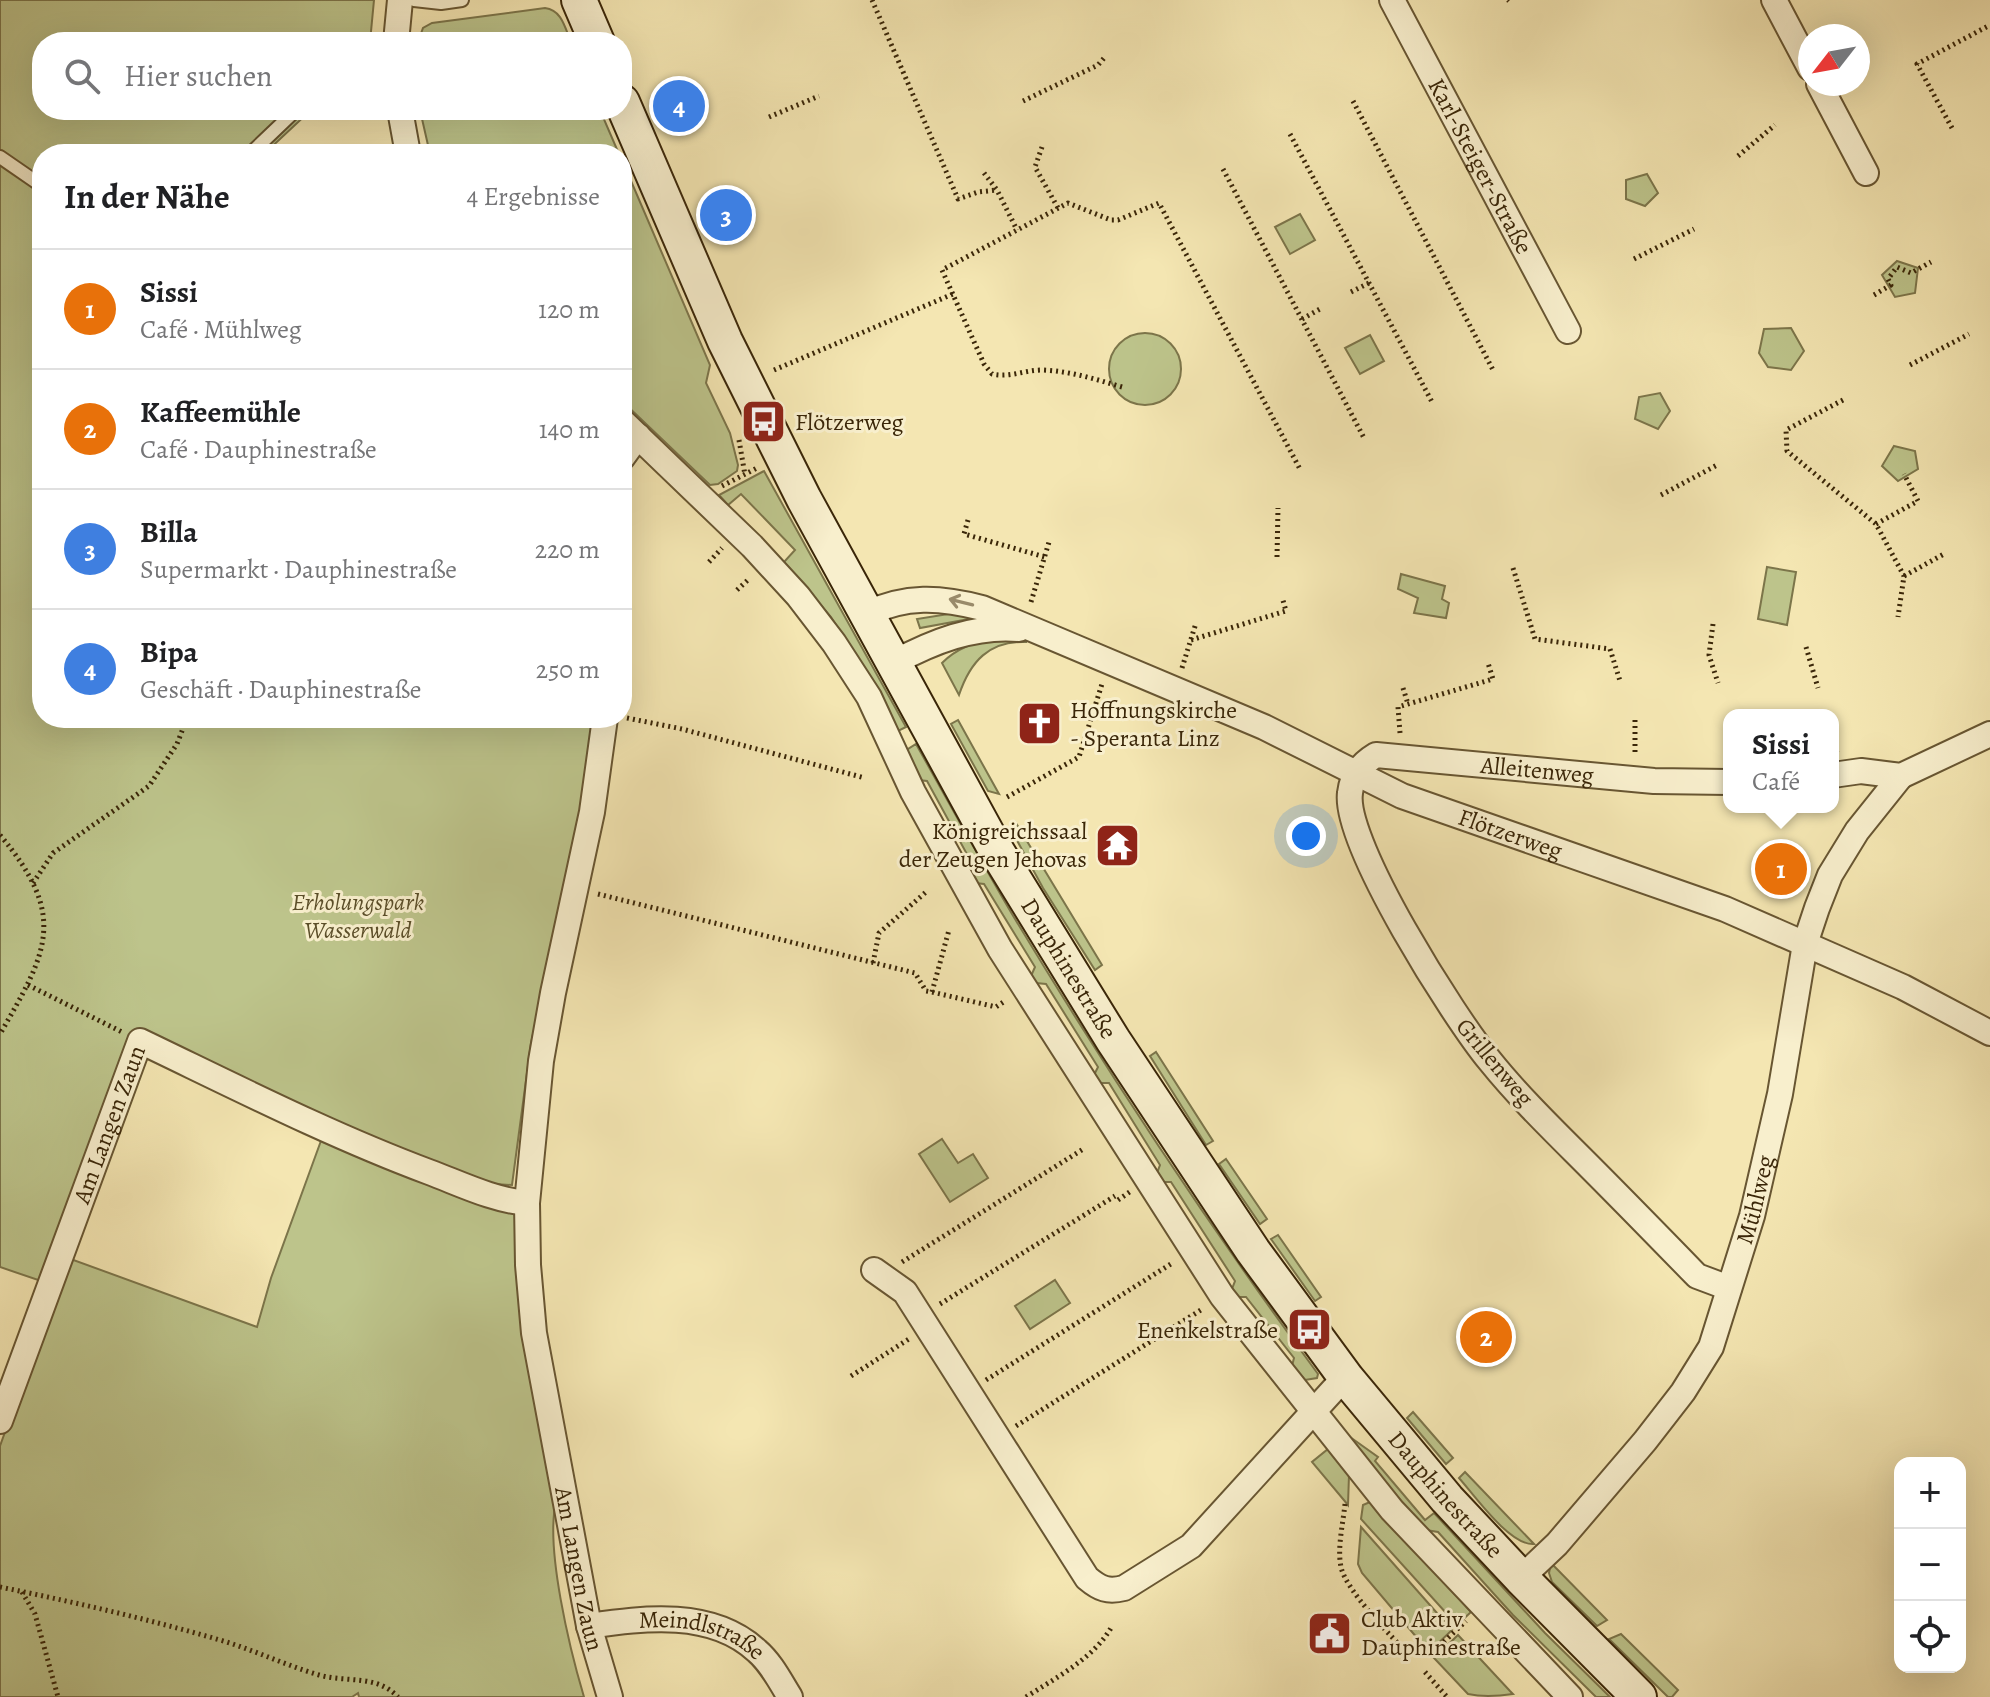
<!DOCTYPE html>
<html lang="de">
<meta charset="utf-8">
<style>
:root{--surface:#fff;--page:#f6f6f6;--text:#202124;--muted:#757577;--line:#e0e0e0;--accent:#8f2418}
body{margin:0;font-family:Alegreya,serif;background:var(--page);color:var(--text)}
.controls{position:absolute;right:24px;bottom:24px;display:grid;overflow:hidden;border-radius:16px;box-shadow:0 8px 32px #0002}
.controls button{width:72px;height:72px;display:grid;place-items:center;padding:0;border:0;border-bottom:2px solid var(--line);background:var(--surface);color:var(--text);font:40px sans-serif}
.compass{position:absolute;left:1798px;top:24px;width:72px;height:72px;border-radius:50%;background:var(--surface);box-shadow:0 8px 32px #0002;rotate:239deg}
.you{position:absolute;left:1306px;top:836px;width:28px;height:28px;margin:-20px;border:6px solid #fff;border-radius:50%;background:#1a73e8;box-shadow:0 0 0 12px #1a73e833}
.badge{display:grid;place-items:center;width:52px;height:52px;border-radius:50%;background:var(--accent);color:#fff;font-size:26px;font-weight:700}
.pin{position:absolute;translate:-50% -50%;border:4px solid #fff;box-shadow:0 2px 8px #0006}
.popup{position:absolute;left:1723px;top:709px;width:116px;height:104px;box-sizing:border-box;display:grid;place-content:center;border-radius:16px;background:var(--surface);filter:drop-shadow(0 2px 6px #0005);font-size:26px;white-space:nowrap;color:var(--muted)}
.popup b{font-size:30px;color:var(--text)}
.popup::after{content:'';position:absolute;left:50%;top:100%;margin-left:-16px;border:16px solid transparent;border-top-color:var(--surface)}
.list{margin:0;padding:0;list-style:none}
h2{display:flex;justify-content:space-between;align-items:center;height:104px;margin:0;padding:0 32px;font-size:34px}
h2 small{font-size:26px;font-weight:400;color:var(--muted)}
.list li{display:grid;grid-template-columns:52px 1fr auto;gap:24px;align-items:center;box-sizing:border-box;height:120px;padding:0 32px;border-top:2px solid var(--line)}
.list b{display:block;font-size:30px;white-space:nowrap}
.list p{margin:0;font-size:26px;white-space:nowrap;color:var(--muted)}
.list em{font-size:26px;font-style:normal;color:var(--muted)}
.icon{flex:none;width:44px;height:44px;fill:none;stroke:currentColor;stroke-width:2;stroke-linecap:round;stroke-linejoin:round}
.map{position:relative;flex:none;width:1990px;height:1697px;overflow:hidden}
.search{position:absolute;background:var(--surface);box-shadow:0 8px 32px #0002;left:32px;top:32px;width:600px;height:88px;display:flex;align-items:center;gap:20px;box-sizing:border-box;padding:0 28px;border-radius:32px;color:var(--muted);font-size:30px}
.panel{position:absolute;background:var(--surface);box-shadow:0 8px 32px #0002;left:32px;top:144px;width:600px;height:584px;border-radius:32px}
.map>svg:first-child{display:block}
.green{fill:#bdc48b;stroke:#7c754a;stroke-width:2}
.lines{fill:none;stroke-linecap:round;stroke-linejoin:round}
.lane-casing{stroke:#685632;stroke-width:16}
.street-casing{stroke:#685632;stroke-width:28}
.secondary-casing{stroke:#3a2608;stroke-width:38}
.path{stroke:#3a2608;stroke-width:5;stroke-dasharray:2 4;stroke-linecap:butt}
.lane{stroke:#f8efcd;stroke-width:12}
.street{stroke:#f8efcd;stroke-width:24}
.secondary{stroke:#f8efcd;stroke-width:34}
.oneway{stroke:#998a6a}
.labels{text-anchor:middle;stroke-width:6;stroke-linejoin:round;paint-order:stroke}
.street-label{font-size:24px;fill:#3a2608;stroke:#f8efcd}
.poi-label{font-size:24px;fill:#3a2608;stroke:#f8efcd;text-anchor:start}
.park-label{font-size:24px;font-style:italic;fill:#5b4e29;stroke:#f8efcd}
</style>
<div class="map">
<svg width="1990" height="1697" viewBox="0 0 1990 1697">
<rect width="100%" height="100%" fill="#f4e6b2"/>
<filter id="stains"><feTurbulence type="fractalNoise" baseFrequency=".0025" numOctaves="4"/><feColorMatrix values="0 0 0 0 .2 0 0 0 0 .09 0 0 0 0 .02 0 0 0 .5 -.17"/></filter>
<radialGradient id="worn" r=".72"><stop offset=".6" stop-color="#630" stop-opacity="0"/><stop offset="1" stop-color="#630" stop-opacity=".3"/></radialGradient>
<!-- green -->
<g class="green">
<path d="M 0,0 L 374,0 L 370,42 L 42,42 L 42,110 L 311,110 L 264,154 L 42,154 L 42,718 L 595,718 L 583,812 L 531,1043 L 512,1185 L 478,1183 L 272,1094 L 129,1036 L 44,1282 L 0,1267 Z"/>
<path d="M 545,8 C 562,10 565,28 571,42 L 418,42 L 423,28 L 432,23 Z"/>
<path d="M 420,110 L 600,110 L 619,154 L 430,154 Z"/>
<path d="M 622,160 L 710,365 L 706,383 L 730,433 L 738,465 L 737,471 L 718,484 L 710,485 L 622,401 Z"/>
<path d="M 1647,174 L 1658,193 L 1645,206 L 1626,199 L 1626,180 Z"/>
<path d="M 1300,214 L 1315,240 L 1290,254 L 1275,227 Z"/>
<path d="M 1897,261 L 1918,268 L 1915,293 L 1895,297 L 1882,275 Z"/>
<path d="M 1791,328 L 1804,351 L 1791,370 L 1768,367 L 1759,353 L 1764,329 Z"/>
<circle cx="1145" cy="369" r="36"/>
<path d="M 1370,335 L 1384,361 L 1360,374 L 1345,348 Z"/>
<path d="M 1660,393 L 1670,411 L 1658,429 L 1635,419 L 1639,397 Z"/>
<path d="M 1894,446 L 1915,451 L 1918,469 L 1898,481 L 1882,466 Z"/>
<path d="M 764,471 L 906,727 L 898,731 L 872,682 L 831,617 L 784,562 L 795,550 L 741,494 L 728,505 L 719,495 Z"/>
<path d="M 1767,567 L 1796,572 L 1787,625 L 1758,619 Z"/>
<path d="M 1401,574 L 1445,586 L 1442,599 L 1449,603 L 1446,618 L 1414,613 L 1418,598 L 1398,589 Z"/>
<path d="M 961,612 L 980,617 L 920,628 L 917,619 Z"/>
<path d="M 994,638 L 1027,642 C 989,640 970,662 959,695 L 942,663 C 957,648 973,643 994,638 Z"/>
<path d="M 958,720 L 999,794 L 988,791 L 951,724 Z"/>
<path d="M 916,744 C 948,801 979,858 1012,914 C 1107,1072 1209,1226 1318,1374 L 1317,1378 L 1305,1380 L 1292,1366 L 1294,1358 L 1246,1297 L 1237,1297 L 1232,1289 L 1235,1281 L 1171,1182 L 1162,1182 L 1157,1173 L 1160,1165 L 1109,1083 L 1099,1083 L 1094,1075 L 1098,1067 L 1046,984 L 1036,983 L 1031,976 L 1035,967 L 984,884 L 975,883 L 971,875 L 974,867 L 927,781 L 918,780 L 905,751 Z"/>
<path d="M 1016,823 L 1102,965 L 1095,970 L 1043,888 L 1014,835 Z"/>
<path d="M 1156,1052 L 1213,1141 L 1206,1145 L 1150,1056 Z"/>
<path d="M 322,1138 L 521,1215 L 556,1502 C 545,1548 570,1650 584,1697 L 359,1697 L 358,1693 L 352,1697 L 0,1697 L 0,1446 L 68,1258 L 257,1327 L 271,1278 Z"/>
<path d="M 942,1139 L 958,1163 L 973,1154 L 988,1178 L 950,1202 L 919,1154 Z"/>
<path d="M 1226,1159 L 1267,1219 L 1260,1224 L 1219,1164 Z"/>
<path d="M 1278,1235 L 1321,1297 L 1315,1301 L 1271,1239 Z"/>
<path d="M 1055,1280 L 1070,1303 L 1030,1329 L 1015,1306 Z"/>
<path d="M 1413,1412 L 1453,1458 L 1446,1464 L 1407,1418 Z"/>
<path d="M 1350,1437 L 1378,1457 L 1375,1461 L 1425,1520 L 1434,1513 L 1545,1633 L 1610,1697 L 1596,1697 L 1513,1615 L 1438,1532 L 1426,1530 L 1348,1439 Z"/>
<path d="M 1328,1449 L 1349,1475 L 1348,1505 L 1312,1462 Z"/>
<path d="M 1465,1472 L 1534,1544 C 1510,1546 1475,1496 1459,1478 Z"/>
<path d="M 1370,1502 L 1471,1612 L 1457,1625 L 1361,1519 L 1363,1505 Z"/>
<path d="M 1361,1527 L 1452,1630 L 1429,1652 L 1362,1573 L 1358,1564 Z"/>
<path d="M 1551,1563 L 1607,1620 L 1597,1626 L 1552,1582 L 1549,1573 Z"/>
<path d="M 1621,1634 L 1678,1690 L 1672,1697 L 1668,1697 L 1609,1639 Z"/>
<path d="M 1458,1635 L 1510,1691 L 1513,1694 C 1499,1696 1482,1697 1468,1694 L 1434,1658 Z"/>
</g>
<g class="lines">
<defs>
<g id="lane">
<path d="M 414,0 L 441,3 L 462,0"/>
<path d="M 250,154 L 296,110"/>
<path d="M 0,157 L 42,186"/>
</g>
<g id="street">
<path id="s1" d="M 1392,0 L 1568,331"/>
<path d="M 1774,0 L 1810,68"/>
<path d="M 396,42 L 400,0"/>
<path d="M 1819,84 L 1866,173"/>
<path d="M 400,110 L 408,154"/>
<path d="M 622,421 L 752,546 L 798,596 L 834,643 L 869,697 L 913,792 L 1000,949 L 1222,1296 L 1392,1510 L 1570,1697"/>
<path d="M 622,458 L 638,436"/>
<path id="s2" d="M 866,614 C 906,595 940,597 982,608 L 1264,727 L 1402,796 L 1725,909 L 1903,987 L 1990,1033"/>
<path d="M 893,663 C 932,642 974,625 1019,629"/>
<path id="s3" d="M 605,718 L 592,812 L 553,993 L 541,1061 L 527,1203 L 528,1265 L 534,1333 L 589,1626 L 610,1697"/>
<path d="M 1833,775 L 1861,771 L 1901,776 L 1990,734"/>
<path d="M 874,1270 L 905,1292 L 1087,1578 C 1100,1589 1108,1592 1124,1588 L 1191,1546 L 1334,1389 L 1347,1379"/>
<path id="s4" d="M 1729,1288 L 1697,1276 C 1660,1238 1623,1200 1586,1163 C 1553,1130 1519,1097 1490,1061 C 1455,1019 1343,843 1350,793 C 1352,775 1361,764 1376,755 L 1654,781 L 1729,782"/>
<path id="s5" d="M 0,1421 L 140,1041 C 236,1087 330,1135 429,1172 C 461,1184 493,1200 527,1203"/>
<path id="s6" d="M 1521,1578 L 1557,1544 L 1645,1441 L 1683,1392 L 1711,1347 L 1752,1216 L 1780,1094 L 1805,944 L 1817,908 L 1830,875 L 1857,831 L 1901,776"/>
<path id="s7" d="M 589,1626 C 644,1618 712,1609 757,1651 C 771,1663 780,1681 790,1697"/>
</g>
<g id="secondary">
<path d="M 579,0 L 597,42"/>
<path id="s8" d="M 622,102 L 725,341 L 804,499 L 996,850 L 1113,1040 L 1253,1251 L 1347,1379 L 1447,1499 L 1521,1578 L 1639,1697"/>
</g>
</defs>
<!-- lane casing -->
<use href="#lane" class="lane-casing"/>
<!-- street casing -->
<use href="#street" class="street-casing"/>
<!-- secondary casing -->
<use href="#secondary" class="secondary-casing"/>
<!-- path -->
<g class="path">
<path d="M 872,0 L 958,199 L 978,192 L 997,190"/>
<path d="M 1508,0 L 1509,1"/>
<path d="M 622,65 L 627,75"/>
<path d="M 1023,101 L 1098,65 L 1104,58"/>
<path d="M 1353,101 L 1493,370"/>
<path d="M 769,117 L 819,96"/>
<path d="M 1952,128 L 1917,64 L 1990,25"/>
<path d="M 1290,134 L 1432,402"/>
<path d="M 1042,147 L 1035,167 L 1058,208"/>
<path d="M 1738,156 L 1775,125"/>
<path d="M 1223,169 L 1364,438"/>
<path d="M 984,173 L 997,190 L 1017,230"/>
<path d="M 1634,259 L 1694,229"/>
<path d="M 1351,292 L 1369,283"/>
<path d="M 1874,295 L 1891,285 L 1888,279 L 1897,267 L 1911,273 L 1931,262"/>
<path d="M 1302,319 L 1320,309"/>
<path d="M 1910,365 L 1969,334"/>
<path d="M 774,370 L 953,294"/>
<path d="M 1122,387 C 1095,379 1070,371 1042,370 C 1024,370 1010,378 992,374 L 984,364 L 942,270 L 1068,203 L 1111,220 L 1118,220 L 1159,203 L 1301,471"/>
<path d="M 1843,400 L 1786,430 L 1787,451 L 1876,524 L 1904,576 L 1898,617"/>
<path d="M 739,440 L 745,475"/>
<path d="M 722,486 L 759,467"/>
<path d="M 1661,495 L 1719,464"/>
<path d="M 968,520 L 964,534 L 1045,557"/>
<path d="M 1876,524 L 1918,501 L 1904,474"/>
<path d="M 1277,557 L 1278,508"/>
<path d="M 709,562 L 722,548"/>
<path d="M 1513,568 L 1535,639 L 1610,649 L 1620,681"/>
<path d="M 1904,576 L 1944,554"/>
<path d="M 737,590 L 750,578"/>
<path d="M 1031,602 L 1049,542"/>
<path d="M 1713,624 L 1709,655 L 1718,683"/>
<path d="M 1191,640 L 1286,611 L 1282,597"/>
<path d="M 1806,647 L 1818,688"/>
<path d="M 1182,668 L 1196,623"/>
<path d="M 1403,688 L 1408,704"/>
<path d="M 550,718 L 580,721"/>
<path d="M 627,718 L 682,729 L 865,778"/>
<path d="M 1635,720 L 1635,755"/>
<path d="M 1400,733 L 1398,707 L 1493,679 L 1488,663"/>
<path d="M 1833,739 L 1837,753"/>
<path d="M 1007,797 L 1079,757 L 1102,684"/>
<path d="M 0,835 C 68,916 48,951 0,1034"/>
<path d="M 33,883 L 53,853 L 149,786 L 177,744 L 187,718"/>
<path d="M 598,894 L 915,973 L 926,991 L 932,992 L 996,1007 L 1005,1001"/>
<path d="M 873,963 L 879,933 L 926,892"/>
<path d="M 28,985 L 122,1032"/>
<path d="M 932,992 L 949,930"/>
<path d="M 1118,1200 L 1131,1191"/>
<path d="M 902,1262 L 1085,1148"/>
<path d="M 940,1304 L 1115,1196"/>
<path d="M 851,1376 L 909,1339"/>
<path d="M 986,1380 L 1174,1262"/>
<path d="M 1016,1426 L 1204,1308"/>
<path d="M 1345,1504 C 1343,1524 1337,1548 1341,1567 C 1346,1591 1393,1638 1411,1657"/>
<path d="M 0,1587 C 74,1602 148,1619 220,1640 C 254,1650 285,1665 319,1675 C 347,1683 376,1674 398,1697"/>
<path d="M 22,1592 L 35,1614 L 58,1697"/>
<path d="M 1435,1650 L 1466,1621"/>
<path d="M 1425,1672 L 1447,1697"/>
<path d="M 1026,1697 C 1055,1678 1095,1658 1112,1626"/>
</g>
<!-- lane -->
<use href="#lane" class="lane"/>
<!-- street -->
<use href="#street" class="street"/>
<!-- secondary -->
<use href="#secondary" class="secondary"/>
</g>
<!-- one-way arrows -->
<defs><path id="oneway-shaft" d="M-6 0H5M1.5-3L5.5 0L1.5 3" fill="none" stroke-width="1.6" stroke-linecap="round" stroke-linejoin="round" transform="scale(2)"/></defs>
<use class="oneway" href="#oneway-shaft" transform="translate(961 602) rotate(-166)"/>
<!-- icons -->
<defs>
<symbol id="bus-square" viewBox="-11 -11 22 22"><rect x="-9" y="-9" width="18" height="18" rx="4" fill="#8f2418" stroke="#f8efcd"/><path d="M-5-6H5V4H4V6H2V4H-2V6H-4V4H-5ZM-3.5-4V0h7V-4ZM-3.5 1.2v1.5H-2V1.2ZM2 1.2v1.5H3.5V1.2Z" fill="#fff"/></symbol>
<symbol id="church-square" viewBox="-11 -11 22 22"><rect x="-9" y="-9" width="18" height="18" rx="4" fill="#8f2418" stroke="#f8efcd"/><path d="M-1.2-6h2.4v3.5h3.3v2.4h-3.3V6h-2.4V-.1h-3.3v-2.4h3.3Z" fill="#fff"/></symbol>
<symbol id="temple-square" viewBox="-11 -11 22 22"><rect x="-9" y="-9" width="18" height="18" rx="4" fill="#8f2418" stroke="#f8efcd"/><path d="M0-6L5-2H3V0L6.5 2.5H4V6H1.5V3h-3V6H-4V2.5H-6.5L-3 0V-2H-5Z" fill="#fff"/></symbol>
<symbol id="civic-square" viewBox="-11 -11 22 22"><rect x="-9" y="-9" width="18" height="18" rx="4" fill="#8f2418" stroke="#f8efcd"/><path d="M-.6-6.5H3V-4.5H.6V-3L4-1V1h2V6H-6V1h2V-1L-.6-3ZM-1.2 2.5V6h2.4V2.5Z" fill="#fff"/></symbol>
</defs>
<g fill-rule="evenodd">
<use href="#bus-square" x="738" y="396" width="51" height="51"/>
<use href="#church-square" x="1014" y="698" width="51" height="51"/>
<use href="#temple-square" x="1092" y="820" width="51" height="51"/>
<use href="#bus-square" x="1284" y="1304" width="51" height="51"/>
<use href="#civic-square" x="1304" y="1608" width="51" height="51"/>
</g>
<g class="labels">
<!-- street labels -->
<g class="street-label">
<text dy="8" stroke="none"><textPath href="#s1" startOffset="188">Karl-Steiger-Straße</textPath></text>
<text dy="8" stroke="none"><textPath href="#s4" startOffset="848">Alleitenweg</textPath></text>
<text dy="8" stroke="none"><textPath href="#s2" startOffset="694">Flötzerweg</textPath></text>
<text dy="8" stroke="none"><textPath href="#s8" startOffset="976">Dauphinestraße</textPath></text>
<text transform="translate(1495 1062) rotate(50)" y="8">Grillenweg</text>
<text dy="8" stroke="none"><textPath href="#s5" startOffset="316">Am Langen Zaun</textPath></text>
<text dy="8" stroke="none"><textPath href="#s6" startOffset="454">Mühlweg</textPath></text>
<text dy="8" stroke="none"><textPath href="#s8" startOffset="1624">Dauphinestraße</textPath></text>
<text dy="8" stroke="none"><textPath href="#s3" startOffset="862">Am Langen Zaun</textPath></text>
<text dy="8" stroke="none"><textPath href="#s7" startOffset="116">Meindlstraße</textPath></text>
</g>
<!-- poi labels -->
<g class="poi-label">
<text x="795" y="430">Flötzerweg</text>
<text x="1070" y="718">Hoffnungskirche<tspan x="1070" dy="28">- Speranta Linz</tspan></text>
<text x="1087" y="839" text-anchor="end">Königreichssaal<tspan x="1087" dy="28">der Zeugen Jehovas</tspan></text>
<text x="1278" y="1338" text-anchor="end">Enenkelstraße</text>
<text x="1361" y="1627">Club Aktiv<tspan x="1361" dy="28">Dauphinestraße</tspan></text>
</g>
<!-- park labels -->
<g class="park-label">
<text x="358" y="910">Erholungspark<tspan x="358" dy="28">Wasserwald</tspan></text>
</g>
</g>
<rect width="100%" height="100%" filter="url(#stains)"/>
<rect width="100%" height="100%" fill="url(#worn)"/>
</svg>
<div class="controls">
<button>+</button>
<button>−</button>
<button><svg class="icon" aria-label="locate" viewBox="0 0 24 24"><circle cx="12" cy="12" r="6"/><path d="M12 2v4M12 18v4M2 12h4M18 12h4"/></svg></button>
</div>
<svg class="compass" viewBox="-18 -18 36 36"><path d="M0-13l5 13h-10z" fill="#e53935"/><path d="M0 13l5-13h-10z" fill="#757577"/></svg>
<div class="you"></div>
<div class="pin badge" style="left:1781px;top:869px;background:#e8710a">1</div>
<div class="popup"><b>Sissi</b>Café</div>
<div class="pin badge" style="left:1486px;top:1337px;background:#e8710a">2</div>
<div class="pin badge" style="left:726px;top:215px;background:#3f7fe0">3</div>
<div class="pin badge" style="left:679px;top:106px;background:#3f7fe0">4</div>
<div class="search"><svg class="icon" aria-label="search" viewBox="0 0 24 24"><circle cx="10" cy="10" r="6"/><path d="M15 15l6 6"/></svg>Hier suchen</div>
<section class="panel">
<h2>In der Nähe<small>4 Ergebnisse</small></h2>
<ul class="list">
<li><span class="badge" style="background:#e8710a">1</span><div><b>Sissi</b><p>Café · Mühlweg</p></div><em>120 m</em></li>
<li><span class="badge" style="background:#e8710a">2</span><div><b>Kaffeemühle</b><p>Café · Dauphinestraße</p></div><em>140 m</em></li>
<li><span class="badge" style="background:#3f7fe0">3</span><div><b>Billa</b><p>Supermarkt · Dauphinestraße</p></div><em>220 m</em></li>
<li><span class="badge" style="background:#3f7fe0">4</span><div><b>Bipa</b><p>Geschäft · Dauphinestraße</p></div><em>250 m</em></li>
</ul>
</section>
</div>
